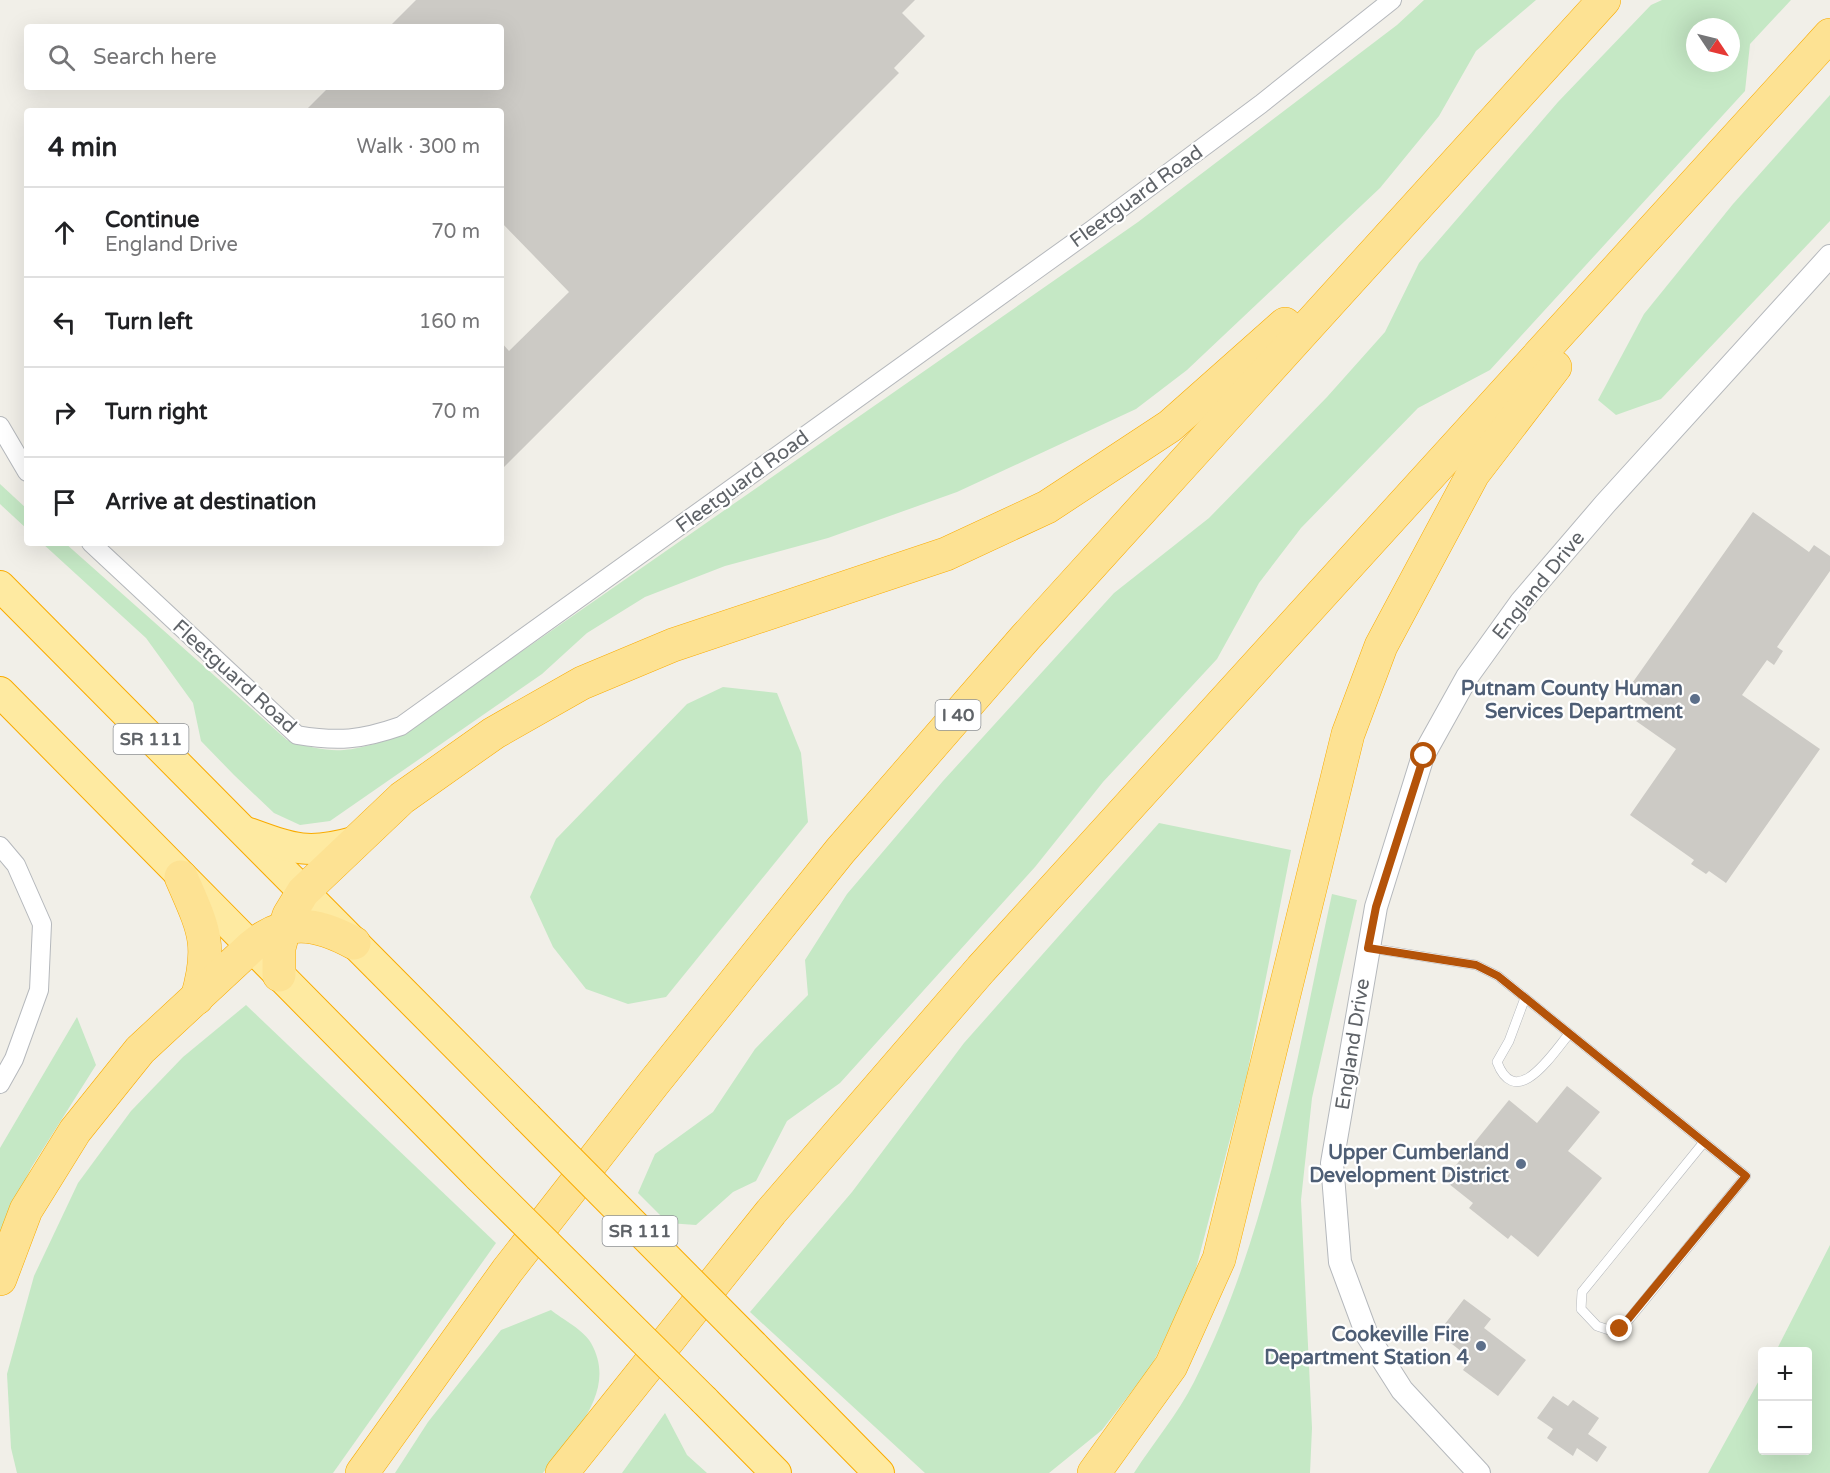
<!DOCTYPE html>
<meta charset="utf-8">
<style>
:root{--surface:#fff;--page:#f6f6f6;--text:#202124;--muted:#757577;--line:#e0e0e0}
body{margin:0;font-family:"Varela Round",sans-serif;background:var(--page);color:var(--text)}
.controls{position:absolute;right:18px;bottom:18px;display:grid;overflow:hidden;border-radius:6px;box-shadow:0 6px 24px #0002}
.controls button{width:54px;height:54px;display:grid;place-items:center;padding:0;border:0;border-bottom:2px solid var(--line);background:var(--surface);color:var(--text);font:30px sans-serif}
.compass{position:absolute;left:1686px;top:18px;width:54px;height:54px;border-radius:50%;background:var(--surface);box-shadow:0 6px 24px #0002;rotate:125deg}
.stop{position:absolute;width:18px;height:18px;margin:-14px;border:4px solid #b45309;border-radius:50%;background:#fff}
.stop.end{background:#b45309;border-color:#fff;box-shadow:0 2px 6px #0008}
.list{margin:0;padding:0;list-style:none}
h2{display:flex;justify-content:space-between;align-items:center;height:78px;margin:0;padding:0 24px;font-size:26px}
h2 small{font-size:20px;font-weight:400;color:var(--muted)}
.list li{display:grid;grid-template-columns:39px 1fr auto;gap:18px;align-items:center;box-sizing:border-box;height:90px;padding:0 24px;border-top:2px solid var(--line)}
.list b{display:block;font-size:22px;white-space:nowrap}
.list p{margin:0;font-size:20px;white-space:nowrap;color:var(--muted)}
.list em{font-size:20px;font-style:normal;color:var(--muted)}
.icon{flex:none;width:33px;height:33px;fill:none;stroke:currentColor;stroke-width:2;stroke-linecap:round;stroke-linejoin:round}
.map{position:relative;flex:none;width:1830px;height:1473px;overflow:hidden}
.search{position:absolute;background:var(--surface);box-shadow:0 6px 24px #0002;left:24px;top:24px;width:480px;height:66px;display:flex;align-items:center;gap:15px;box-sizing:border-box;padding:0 21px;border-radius:6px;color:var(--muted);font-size:22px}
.panel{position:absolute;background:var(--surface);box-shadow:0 6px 24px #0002;left:24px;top:108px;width:480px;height:438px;border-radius:6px}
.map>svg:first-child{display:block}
.green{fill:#c5e8c5;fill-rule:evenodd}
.building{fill:#cccac5}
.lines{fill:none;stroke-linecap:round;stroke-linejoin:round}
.service-casing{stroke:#b5b8bc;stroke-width:10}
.minor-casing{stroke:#b5b8bc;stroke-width:20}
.tertiary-casing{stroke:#b5b8bc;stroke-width:24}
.trunk-casing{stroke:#f9ab00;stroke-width:32}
.motorway-casing{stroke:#f9ab00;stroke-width:34}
.service{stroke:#fff;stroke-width:9}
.minor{stroke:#fff;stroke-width:18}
.tertiary{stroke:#fff;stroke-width:22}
.trunk{stroke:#feeaa1;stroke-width:30}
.motorway{stroke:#fde293;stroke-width:33}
.trunk-bridge-casing{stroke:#f9ab00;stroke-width:32;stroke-linecap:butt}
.trunk-bridge{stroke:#feeaa1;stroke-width:30}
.route{stroke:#b45309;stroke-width:8}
.service-dot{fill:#5c6f8a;stroke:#fff;stroke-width:2}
.labels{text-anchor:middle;stroke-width:4.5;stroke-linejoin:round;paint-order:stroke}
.shield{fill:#fff;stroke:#8f9295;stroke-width:1.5}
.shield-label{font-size:18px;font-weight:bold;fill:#5f6368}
.street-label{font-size:20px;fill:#5f6368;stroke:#fff}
.service-label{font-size:20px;font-weight:bold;fill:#4e5e75;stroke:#fff;text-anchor:end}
</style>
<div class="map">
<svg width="1830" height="1473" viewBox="0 0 1830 1473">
<rect width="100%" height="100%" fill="#f1efe8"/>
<!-- green -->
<g class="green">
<path d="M 1424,0 L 1536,0 L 1476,51 L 1439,116 L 1380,188 L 1187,370 L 1136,409 L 957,492 L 828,538 L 725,566 L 645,597 L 587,633 L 542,674 L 330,821 L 300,825 L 274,813 L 234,775 L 201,741 L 193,703 L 146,638 L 42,543 L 65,543 L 287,740 C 337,757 353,751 402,735 L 1138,222 L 1397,25 Z"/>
<path d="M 1662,0 L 1791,0 L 1750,44 L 1745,91 L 1490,370 L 1418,408 L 1301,528 L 1259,583 L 1217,659 L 1103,782 L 1035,867 L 840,1083 L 787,1121 L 756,1181 L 733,1192 L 696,1225 L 668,1223 L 638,1193 L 655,1154 L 713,1112 L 755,1049 L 808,995 L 805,960 L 847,894 L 943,781 L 1114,593 L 1209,518 L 1327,397 L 1385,332 L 1419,263 L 1558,102 L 1651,5 ZM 1695,27 L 1731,27 L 1731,63 L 1695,63 Z"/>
<path d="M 1830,95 L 1830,221 L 1661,399 L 1616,415 L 1598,400 L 1644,314 L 1733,204 Z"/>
<path d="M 0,484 L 27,509 L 27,529 L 0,504 Z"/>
<path d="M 723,687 L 777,693 L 801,753 L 808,822 L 666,997 L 628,1004 L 586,989 L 553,947 L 530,897 L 556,839 L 687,704 Z"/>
<path d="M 1159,823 L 1291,850 L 1247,1074 L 1193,1280 L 1152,1365 L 1102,1430 L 1049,1473 L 925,1473 L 750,1312 L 852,1192 L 964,1043 Z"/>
<path d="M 1332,894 L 1357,900 L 1312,1098 L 1301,1200 L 1312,1428 L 1310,1473 L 1134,1473 C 1153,1443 1178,1414 1194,1382 C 1271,1230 1296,1058 1332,894 Z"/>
<path d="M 246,1005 L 496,1243 L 333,1473 L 17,1473 L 11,1448 L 7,1374 L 34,1276 L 78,1183 L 131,1111 L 183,1057 Z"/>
<path d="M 77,1017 L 96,1065 L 31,1168 L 0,1232 L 0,1148 Z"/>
<path d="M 1830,1245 L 1830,1473 L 1708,1473 L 1762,1375 L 1762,1450 L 1808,1450 L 1808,1352 L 1776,1351 Z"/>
<path d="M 551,1310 C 562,1319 584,1330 591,1343 C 619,1392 571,1436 543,1473 L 395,1473 L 428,1422 L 501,1330 Z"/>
<path d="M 665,1413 L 687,1455 L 707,1473 L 622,1473 Z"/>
</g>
<!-- building -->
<g class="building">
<path d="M 416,0 L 915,0 L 902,13 L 925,36 L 894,68 L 899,73 L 501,470 L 501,342 L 509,351 L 569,292 L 501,222 L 501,111 L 305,111 L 329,87 L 501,87 L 501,27 L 389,27 Z"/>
<path d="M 1753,512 L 1809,552 L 1814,545 L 1830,556 L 1830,571 L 1777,647 L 1783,651 L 1774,665 L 1767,660 L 1742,695 L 1820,749 L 1726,883 L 1709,871 L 1706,874 L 1691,864 L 1694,860 L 1630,815 L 1676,749 L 1636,721 L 1648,704 L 1628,689 Z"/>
<path d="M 1567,1086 L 1600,1112 L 1568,1151 L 1602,1178 L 1538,1257 L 1511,1235 L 1508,1239 L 1469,1208 L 1473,1203 L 1444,1180 L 1509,1100 L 1537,1123 Z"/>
<path d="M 1464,1299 L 1491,1319 L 1484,1328 L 1526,1360 L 1498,1396 L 1463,1370 L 1471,1359 L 1438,1333 Z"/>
<path d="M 1553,1396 L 1568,1406 L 1573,1400 L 1599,1418 L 1588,1434 L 1607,1447 L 1597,1462 L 1577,1448 L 1573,1456 L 1547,1438 L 1553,1429 L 1537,1418 Z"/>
</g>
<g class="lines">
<defs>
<g id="service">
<path d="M 1370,948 L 1476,965 L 1498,976 L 1746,1176 L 1626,1323 L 1615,1332 L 1597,1326 L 1581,1309 L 1582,1292 L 1704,1142"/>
<path d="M 1525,998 L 1509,1041 L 1497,1062 C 1516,1112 1553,1053 1569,1034"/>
</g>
<g id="minor">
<path d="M 0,426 L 27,472"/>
<path d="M 91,543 L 297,735 C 338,742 361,740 401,726 L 1093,229 L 1261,104 L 1392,0"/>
<path d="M 0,846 L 16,865 L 42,924 L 39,990 L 14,1059 L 0,1084"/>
</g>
<path id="tertiary" d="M 1479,1473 L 1402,1390 L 1367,1335 L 1340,1262 L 1332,1163 L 1376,907 L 1423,756 L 1467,677 L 1521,602 L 1605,504 L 1830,256"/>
<g id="trunk">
<path d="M 0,586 L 527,1117"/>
<path d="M 0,692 L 479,1177"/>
<path d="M 249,833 C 293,849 308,855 354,842"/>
<path d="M 753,1345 L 879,1473"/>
<path d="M 704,1400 L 776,1473"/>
</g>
<g id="motorway">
<path d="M 181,877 C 203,928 213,943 197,998"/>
<path d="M 279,975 L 279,948 L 283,933 L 289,915 L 303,892 L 402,798 L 494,733 L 582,683 L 673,645 L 946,554 L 1047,507 L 1170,426 L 1285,324"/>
<path d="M 0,1279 L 26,1210 L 75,1131 L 140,1050 L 251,947 C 286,917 317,923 354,943"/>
<path d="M 362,1473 L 507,1271 L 653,1084 L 840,851 L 1025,638 L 1604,0"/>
<path d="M 562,1473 L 771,1212 L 981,969 L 1830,35"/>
<path d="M 1094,1473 L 1171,1366 L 1219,1259 L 1348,734 L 1381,646 L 1473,474 L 1555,367"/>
</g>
</defs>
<!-- service casing -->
<use href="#service" class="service-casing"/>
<!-- minor casing -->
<use href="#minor" class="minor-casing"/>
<!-- tertiary casing -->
<use href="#tertiary" class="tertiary-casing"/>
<!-- trunk casing -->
<use href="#trunk" class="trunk-casing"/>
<!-- motorway casing -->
<use href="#motorway" class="motorway-casing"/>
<!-- service -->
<use href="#service" class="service"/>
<!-- minor -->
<use href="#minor" class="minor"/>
<!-- tertiary -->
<use href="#tertiary" class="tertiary"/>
<!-- trunk -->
<use href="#trunk" class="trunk"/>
<!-- motorway -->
<use href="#motorway" class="motorway"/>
<defs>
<g id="trunk-bridge">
<path d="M 527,1117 L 753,1345"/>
<path d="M 479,1177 L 704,1400"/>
</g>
</defs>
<!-- trunk-bridge casing -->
<use href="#trunk-bridge" class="trunk-bridge-casing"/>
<!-- trunk-bridge -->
<use href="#trunk-bridge" class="trunk-bridge"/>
</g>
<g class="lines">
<!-- route -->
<path class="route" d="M 1424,756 L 1376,907 L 1368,948 L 1476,965 L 1498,976 L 1746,1176 L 1620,1329"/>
</g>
<!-- markers -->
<g class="service-dot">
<circle cx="1695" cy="699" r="6"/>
<circle cx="1521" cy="1164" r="6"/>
<circle cx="1481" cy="1346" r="6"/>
</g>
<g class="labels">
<!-- shield labels -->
<g class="shield">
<rect x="935.5" y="700" width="45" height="30" rx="4.5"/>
<rect x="113.5" y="724" width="75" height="30" rx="4.5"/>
<rect x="602.5" y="1216" width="75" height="30" rx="4.5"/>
</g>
<g class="shield-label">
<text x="958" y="721">I 40</text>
<text x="151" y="745">SR 111</text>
<text x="640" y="1237">SR 111</text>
</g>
<!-- street labels -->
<g class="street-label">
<text transform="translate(1136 196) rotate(-36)" y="7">Fleetguard Road</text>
<text transform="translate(742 481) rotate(-36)" y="7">Fleetguard Road</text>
<text transform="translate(1538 585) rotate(-51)" y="7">England Drive</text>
<text transform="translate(235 676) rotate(42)" y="7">Fleetguard Road</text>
<text transform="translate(1352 1044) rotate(-81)" y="7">England Drive</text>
</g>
<!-- service labels -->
<g class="service-label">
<text x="1683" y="695">Putnam County Human<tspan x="1683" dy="23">Services Department</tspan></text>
<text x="1509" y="1159">Upper Cumberland<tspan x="1509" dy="23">Development District</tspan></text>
<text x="1469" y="1341">Cookeville Fire<tspan x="1469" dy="23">Department Station 4</tspan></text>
</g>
</g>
</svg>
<div class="controls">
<button>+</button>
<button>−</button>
</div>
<svg class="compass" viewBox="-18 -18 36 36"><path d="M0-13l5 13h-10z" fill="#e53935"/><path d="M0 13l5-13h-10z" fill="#757577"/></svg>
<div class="stop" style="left:1424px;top:756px"></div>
<div class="stop end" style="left:1620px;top:1329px"></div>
<div class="search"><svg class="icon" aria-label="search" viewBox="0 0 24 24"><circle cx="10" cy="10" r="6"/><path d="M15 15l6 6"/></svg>Search here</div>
<section class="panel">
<h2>4 min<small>Walk · 300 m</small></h2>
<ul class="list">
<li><svg class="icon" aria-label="ahead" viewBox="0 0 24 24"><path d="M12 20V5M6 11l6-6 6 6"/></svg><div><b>Continue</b><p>England Drive</p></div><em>70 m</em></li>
<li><svg class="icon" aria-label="left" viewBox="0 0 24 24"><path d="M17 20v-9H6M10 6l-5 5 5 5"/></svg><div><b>Turn left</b></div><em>160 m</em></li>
<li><svg class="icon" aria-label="right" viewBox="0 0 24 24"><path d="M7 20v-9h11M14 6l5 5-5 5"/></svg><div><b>Turn right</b></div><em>70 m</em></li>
<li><svg class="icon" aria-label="arrive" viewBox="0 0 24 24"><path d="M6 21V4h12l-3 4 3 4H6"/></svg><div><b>Arrive at destination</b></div></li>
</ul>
</section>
</div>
